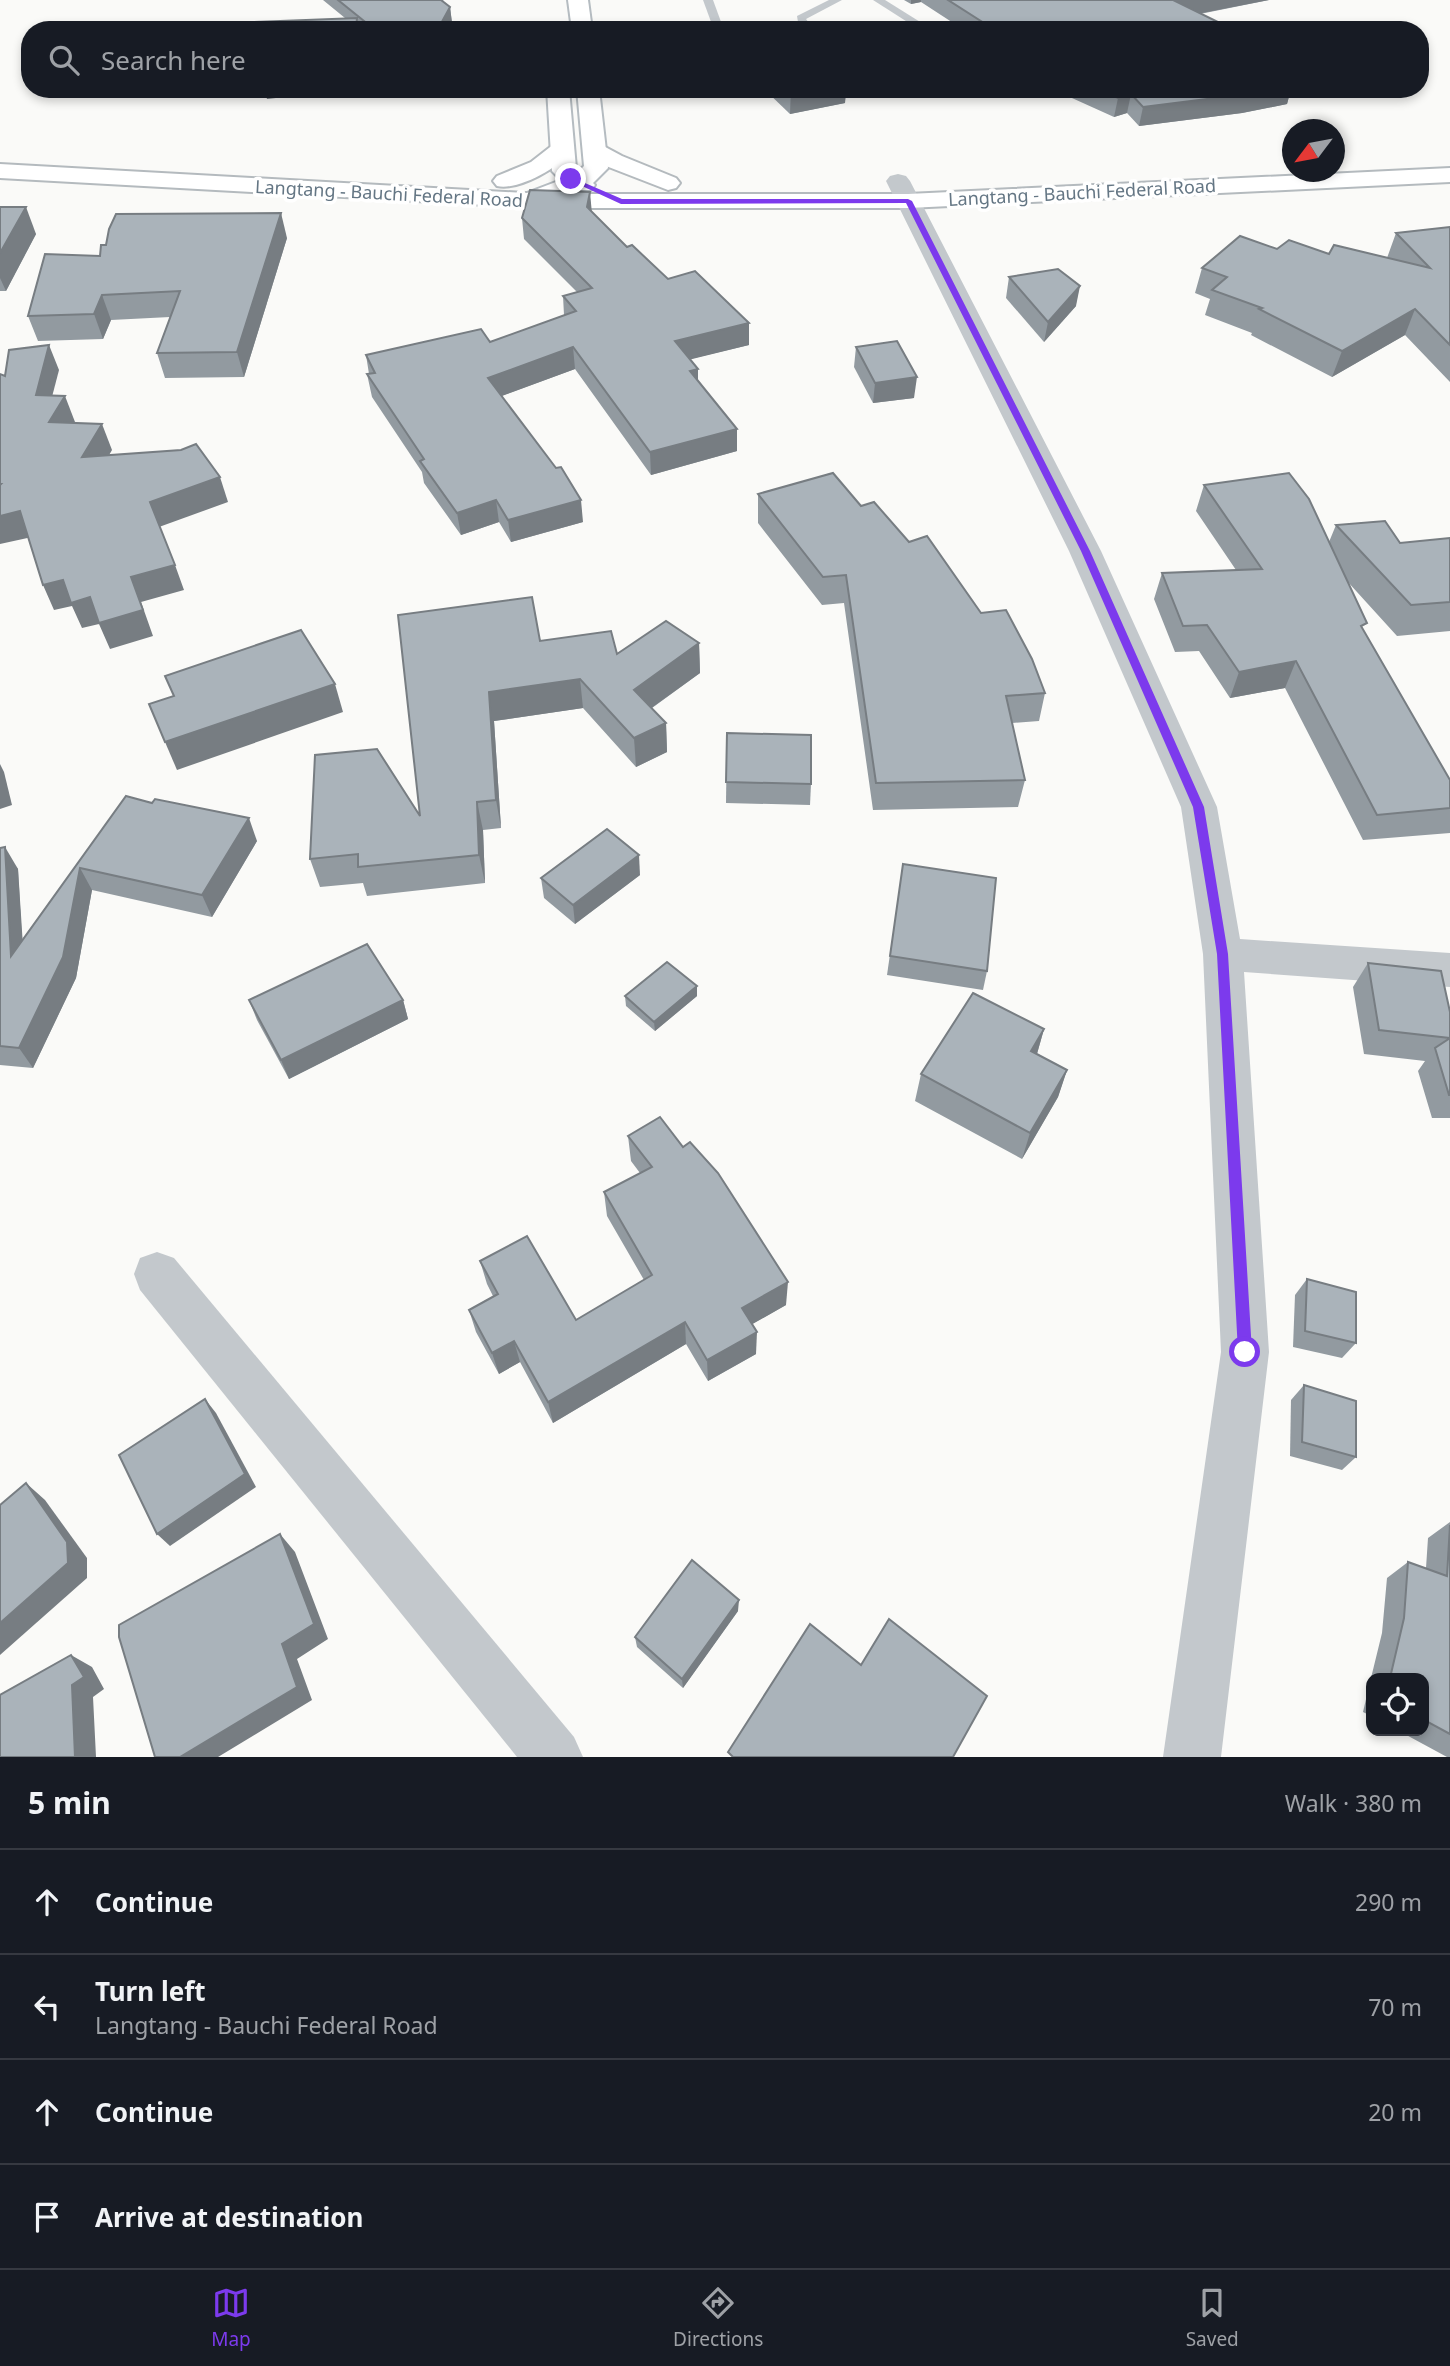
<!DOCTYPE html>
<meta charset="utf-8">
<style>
:root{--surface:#171b24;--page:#242831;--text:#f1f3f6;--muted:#9ea1a6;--line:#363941;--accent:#7c3aed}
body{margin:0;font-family:"Noto Sans",sans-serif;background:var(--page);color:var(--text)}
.controls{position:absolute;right:21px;bottom:21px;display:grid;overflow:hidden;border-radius:14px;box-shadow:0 4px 10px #0003}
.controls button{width:63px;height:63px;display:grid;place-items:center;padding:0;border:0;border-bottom:2px solid var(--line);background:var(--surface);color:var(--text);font:35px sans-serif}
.compass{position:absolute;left:1282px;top:119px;width:63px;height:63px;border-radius:50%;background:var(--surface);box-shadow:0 4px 10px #0003;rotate:238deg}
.stop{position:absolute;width:21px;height:21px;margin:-16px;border:5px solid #7c3aed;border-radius:50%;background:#fff}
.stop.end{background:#7c3aed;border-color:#fff;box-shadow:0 2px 7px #0008}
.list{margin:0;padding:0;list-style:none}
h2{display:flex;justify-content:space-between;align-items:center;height:91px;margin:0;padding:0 28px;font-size:30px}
h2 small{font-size:23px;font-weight:400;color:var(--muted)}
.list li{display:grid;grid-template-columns:46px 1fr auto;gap:21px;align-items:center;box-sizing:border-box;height:105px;padding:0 28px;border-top:2px solid var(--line)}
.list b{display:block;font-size:26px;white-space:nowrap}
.list p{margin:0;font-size:23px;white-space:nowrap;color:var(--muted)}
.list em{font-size:23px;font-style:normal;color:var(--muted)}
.icon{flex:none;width:38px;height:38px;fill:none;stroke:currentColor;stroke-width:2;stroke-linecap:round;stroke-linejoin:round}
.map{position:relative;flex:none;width:1450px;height:1757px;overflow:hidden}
.search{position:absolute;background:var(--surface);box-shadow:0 4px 10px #0003;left:21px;right:21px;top:21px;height:77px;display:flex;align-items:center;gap:18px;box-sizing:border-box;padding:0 24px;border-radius:28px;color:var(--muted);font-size:26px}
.sheet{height:511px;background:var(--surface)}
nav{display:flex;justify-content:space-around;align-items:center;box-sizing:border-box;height:98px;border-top:2px solid var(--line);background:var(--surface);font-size:19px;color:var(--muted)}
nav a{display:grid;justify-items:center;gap:4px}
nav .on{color:var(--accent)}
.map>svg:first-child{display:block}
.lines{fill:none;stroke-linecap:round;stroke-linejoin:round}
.secondary-casing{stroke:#b5bcc1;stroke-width:4}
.primary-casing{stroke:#b4babe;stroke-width:4}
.lane{fill:#c3c8cc;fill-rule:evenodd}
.street{fill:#c3c8cc;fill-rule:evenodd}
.secondary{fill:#fff;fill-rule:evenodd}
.primary{fill:#fff;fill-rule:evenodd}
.wall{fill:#929aa0}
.shaded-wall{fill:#777d82}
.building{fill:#aab3ba;stroke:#777d82;stroke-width:2}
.route{fill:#7c3aed}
.labels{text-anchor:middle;stroke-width:7;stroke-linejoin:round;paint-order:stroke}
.far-street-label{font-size:18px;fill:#647684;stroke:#fff}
</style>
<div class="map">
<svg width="1450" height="1757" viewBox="0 0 1450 1757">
<rect width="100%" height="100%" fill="#fafaf8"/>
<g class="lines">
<defs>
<g id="secondary">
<path d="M 568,0 L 588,0 L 592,30 L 572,30 Z"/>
<path d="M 547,89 L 569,89 L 576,168 L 579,171 L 584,166 L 577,89 L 599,89 L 608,168 L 593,183 L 595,185 L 591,190 L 576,190 L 528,208 L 519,206 L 516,201 L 519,196 L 561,180 L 552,171 Z"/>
</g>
<g id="primary">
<path d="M 594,141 L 622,156 L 676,178 L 680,183 L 676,188 L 668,190 L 606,166 L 583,148 L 586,143 Z"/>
<path d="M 562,142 L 570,144 L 573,149 C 561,167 518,191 497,186 L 493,181 L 497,176 L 531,162 L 554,144 Z"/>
<path d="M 0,164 L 542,194 L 908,194 L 1450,168 L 1450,182 L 908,208 L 542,208 L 0,178 Z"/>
</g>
</defs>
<!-- secondary casing -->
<use href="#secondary" class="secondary-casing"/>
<!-- primary casing -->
<use href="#primary" class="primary-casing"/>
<!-- lane -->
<g class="lane">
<path d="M 703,0 L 713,0 L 724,30 L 714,30 Z"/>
<path d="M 829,0 L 842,0 L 806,19 L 814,30 L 799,28 L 797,16 Z"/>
<path d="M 873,0 L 885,0 L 933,30 L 920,30 Z"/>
</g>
<!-- street -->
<g class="street">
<path d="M 898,174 L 906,176 L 910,181 L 1101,551 L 1217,807 L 1240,939 L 1450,953 L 1450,987 L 1244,972 L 1269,1352 L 1221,1757 L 1163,1757 L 1221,1352 L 1203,954 L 1181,807 L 1069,551 L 886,181 L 890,176 Z"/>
<path d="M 157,1252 L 174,1258 L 574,1737 L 583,1757 L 517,1757 L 140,1290 L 134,1274 L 140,1258 Z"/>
</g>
<!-- secondary -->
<use href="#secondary" class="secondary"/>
<!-- primary -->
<use href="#primary" class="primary"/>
</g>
<!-- wall -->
<g class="wall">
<path d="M 323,0 L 444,0 L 442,1 L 450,7 L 452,23 L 449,30 L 229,30 L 345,18 Z"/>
<path d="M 904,0 L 1269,0 L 1200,14 L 1218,22 L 1216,30 L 964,30 L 921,2 L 911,4 Z"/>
<path d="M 764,89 L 846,89 L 845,103 L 790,114 Z"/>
<path d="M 1052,89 L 1291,89 L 1287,104 L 1242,113 L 1139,126 L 1127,113 L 1114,117 Z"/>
<path d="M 0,207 L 36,234 L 6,291 L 0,291 Z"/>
<path d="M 592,212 L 627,247 L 668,279 L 749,345 L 690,359 L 698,369 L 698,381 L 737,429 L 737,451 L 651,475 L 575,369 L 501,396 L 583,522 L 511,542 L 499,522 L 461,535 L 424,483 L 422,472 L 372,397 L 367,374 L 369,374 L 366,355 L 490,342 L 564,315 L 563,296 L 577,292 L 524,239 L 522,218 Z"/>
<path d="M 1450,227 L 1450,382 L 1405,335 L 1332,377 L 1251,335 L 1252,333 L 1205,315 L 1210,299 L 1195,293 L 1202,268 L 1277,249 L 1387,258 L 1396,233 Z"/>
<path d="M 287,238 L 244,377 L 165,378 L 157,353 L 170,317 L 111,320 L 103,339 L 38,341 L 28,316 L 100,256 Z"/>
<path d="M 1009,277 L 1076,306 L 1044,342 L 1006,298 Z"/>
<path d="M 856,347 L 914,398 L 873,403 L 854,367 Z"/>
<path d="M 1204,485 L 1329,542 L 1336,525 L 1400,543 L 1450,538 L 1450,631 L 1397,636 L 1347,581 L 1363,631 L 1450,780 L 1450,833 L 1363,840 L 1285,688 L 1230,698 L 1199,651 L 1175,652 L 1154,599 L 1162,573 L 1236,570 L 1196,511 Z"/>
<path d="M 758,494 L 861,506 L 909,542 L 981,613 L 1045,693 L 1039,721 L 1012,723 L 1025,780 L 1018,807 L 873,810 L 844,603 L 822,605 L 758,523 Z"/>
<path d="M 540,641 L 617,654 L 699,643 L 700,673 L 652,708 L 666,723 L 667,752 L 636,767 L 583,708 L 494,721 L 501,828 L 483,830 L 485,883 L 367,896 L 363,883 L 320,887 L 310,859 L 420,816 Z"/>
<path d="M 727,733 L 811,784 L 810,805 L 726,803 Z"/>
<path d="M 126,796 L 257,841 L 212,917 L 92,890 L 76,978 L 33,1068 L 0,1065 L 0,848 L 18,869 L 22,940 Z"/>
<path d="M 903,864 L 987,971 L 983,990 L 887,975 Z"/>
<path d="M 640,875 L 575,924 L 544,898 L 541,878 Z"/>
<path d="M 1368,963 L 1450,1012 L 1450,1118 L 1432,1118 L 1418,1071 L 1425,1061 L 1364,1054 L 1353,987 Z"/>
<path d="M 697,986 L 697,996 L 655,1031 L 626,1006 L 625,996 Z"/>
<path d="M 249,1000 L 403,1000 L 408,1019 L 289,1079 L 257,1020 Z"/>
<path d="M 1044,1029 L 1037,1054 L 1067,1070 L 1058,1097 L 1022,1159 L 915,1101 L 921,1074 Z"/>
<path d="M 628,1136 L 786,1305 L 752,1324 L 756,1354 L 708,1381 L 686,1344 L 553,1423 L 520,1362 L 499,1374 L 476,1332 L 469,1310 L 493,1296 L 487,1284 L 480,1261 L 576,1320 L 644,1280 L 607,1216 L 604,1192 L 640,1173 L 631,1161 Z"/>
<path d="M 1307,1279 L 1356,1343 L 1342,1358 L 1293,1347 L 1295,1295 Z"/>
<path d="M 1304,1385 L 1356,1457 L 1342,1470 L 1290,1456 L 1291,1400 Z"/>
<path d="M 1450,1522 L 1450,1757 L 1447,1757 L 1399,1731 L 1424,1731 L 1424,1678 L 1371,1678 L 1382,1633 L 1387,1578 L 1408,1562 L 1426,1568 L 1428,1538 Z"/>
<path d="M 738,1611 L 683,1688 L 637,1647 L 635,1637 Z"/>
<path d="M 1371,1678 L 1371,1716 L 1363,1712 Z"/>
</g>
<!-- shaded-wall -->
<g class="shaded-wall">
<path d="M 911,0 L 921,0 L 921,2 L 911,4 Z"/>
<path d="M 1181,0 L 1269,0 L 1171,19 L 1175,1 Z"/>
<path d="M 450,7 L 452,23 L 449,30 L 438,30 Z"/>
<path d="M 1218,22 L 1216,30 L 1200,30 L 1201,27 Z"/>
<path d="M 264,89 L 356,89 L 267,99 Z"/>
<path d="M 791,89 L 846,89 L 845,103 L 790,114 Z"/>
<path d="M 1271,89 L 1291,89 L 1287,104 L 1242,113 L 1139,126 L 1143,107 Z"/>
<path d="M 1131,94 L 1127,113 L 1114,117 L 1118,98 Z"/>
<path d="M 590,192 L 592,214 L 587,207 Z"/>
<path d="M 26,207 L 36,234 L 6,291 L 0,278 L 0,253 Z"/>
<path d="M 281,213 L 287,238 L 244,377 L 237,352 Z"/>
<path d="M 1080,286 L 1076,306 L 1044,342 L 1048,322 Z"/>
<path d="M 102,295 L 111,320 L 103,339 L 94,314 Z"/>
<path d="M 1415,309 L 1405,335 L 1332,377 L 1342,351 Z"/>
<path d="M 749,323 L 749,345 L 676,363 L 675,341 Z"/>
<path d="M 49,345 L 59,370 L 46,420 L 36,395 Z"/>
<path d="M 573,347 L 575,369 L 491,400 L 488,378 Z"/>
<path d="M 698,369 L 698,391 L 690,371 Z"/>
<path d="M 917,377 L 914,398 L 873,403 L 875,383 Z"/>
<path d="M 65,396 L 75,422 L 60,447 L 49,422 Z"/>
<path d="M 102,424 L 112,450 L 93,483 L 82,457 Z"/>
<path d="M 737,429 L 737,451 L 651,475 L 650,452 Z"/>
<path d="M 220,477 L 228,502 L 159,527 L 150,502 Z"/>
<path d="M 496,500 L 499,522 L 461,535 L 457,513 Z"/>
<path d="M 581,500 L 583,522 L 511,542 L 508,520 Z"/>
<path d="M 20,511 L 32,537 L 0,544 L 0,516 Z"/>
<path d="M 175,565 L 184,590 L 141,602 L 153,636 L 110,649 L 99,624 L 82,628 L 72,606 L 54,610 L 43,585 L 63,580 L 90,597 L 131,577 Z"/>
<path d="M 699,643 L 700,673 L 636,719 L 634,690 Z"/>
<path d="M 1296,661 L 1285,688 L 1230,698 L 1239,672 Z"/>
<path d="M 580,679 L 583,708 L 494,721 L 501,828 L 496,800 L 489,692 Z"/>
<path d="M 335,684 L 343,712 L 177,770 L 165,742 Z"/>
<path d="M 666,723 L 667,752 L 636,767 L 634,738 Z"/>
<path d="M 0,764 L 4,772 L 12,805 L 0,809 Z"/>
<path d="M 477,802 L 483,830 L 485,883 L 479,855 Z"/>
<path d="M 249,818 L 257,841 L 212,917 L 202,895 Z"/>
<path d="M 5,847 L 18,869 L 25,977 L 11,956 Z"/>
<path d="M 639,855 L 640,875 L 575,924 L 573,905 Z"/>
<path d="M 80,868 L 92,890 L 76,978 L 33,1068 L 19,1048 Z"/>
<path d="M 697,986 L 697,996 L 655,1031 L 654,1022 Z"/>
<path d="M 403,1000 L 408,1019 L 289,1079 L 281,1060 Z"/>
<path d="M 1044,1029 L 1036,1057 L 1031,1051 Z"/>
<path d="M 1067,1070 L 1058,1097 L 1022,1159 L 1030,1133 Z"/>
<path d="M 788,1282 L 786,1305 L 742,1330 L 742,1308 Z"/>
<path d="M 685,1322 L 686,1344 L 553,1423 L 548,1402 Z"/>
<path d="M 757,1332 L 756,1354 L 708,1381 L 707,1360 Z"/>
<path d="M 514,1341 L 520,1362 L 499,1374 L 492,1353 Z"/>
<path d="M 205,1399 L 216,1413 L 256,1487 L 170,1546 L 157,1534 Z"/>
<path d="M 26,1483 L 45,1500 L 87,1558 L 87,1578 L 0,1655 L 0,1623 Z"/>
<path d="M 280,1534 L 295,1552 L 328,1639 L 297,1659 L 312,1700 L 218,1757 L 180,1757 L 282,1644 Z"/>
<path d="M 739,1600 L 738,1611 L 683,1688 L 682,1679 Z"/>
<path d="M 71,1655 L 92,1667 L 104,1689 L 93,1697 L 96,1757 L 75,1757 Z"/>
</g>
<!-- building -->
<g class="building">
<path d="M 338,0 L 441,0 L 450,7 L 438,29 L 369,25 Z"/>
<path d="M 948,0 L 1181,0 L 1175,1 L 1218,22 L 1201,27 L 1205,30 L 995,30 Z"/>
<path d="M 357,18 L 356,30 L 229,30 L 231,23 Z"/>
<path d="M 1098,89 L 1271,89 L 1247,94 L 1143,107 L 1131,94 L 1118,98 Z"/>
<path d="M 530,190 L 590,192 L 587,207 L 627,247 L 632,245 L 668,279 L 695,271 L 749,323 L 675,341 L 698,369 L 690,371 L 737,429 L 650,452 L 573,347 L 488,378 L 556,468 L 561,467 L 581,500 L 508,520 L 496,500 L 457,513 L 420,461 L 424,459 L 367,374 L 375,373 L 366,355 L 481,329 L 490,342 L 576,311 L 563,296 L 592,288 L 522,218 Z"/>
<path d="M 0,207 L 26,207 L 0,253 Z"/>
<path d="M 281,213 L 237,352 L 157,353 L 180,291 L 102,295 L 94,314 L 28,316 L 45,254 L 100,256 L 101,245 L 106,245 L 109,229 L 116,214 Z"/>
<path d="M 1450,227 L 1450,345 L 1415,309 L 1342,351 L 1259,309 L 1262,308 L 1212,290 L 1227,277 L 1202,268 L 1240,236 L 1277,249 L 1289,240 L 1329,254 L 1334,245 L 1430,268 L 1396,233 Z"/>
<path d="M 1058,269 L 1080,286 L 1048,322 L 1009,277 Z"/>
<path d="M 897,341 L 917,377 L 875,383 L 856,347 Z"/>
<path d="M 49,345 L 36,395 L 65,396 L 49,422 L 102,424 L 82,457 L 181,450 L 196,444 L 220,477 L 150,502 L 175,565 L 131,577 L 143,610 L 99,623 L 90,597 L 71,603 L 63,580 L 43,585 L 20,511 L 0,516 L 0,485 L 1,484 L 0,484 L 0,374 L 5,376 L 9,350 Z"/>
<path d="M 833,473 L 861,506 L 874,502 L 909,542 L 927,536 L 981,613 L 1006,610 L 1032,659 L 1045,693 L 1006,696 L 1025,780 L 876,783 L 846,575 L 823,577 L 758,494 Z"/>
<path d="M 1289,473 L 1309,499 L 1367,623 L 1361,626 L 1450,780 L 1450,808 L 1377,815 L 1296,661 L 1239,672 L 1207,625 L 1183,626 L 1162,573 L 1262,569 L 1204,485 Z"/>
<path d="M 1385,521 L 1400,543 L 1450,538 L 1450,602 L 1411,605 L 1336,525 Z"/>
<path d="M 532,597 L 540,641 L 611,631 L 617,654 L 666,621 L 699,643 L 634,690 L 666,723 L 634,738 L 580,679 L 489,692 L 496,800 L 477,802 L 479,855 L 358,867 L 358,854 L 310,859 L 315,755 L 377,749 L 420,816 L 398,615 Z"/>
<path d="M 301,630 L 335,684 L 165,742 L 149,704 L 174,696 L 165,676 Z"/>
<path d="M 727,733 L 811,735 L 811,784 L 726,782 Z"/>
<path d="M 126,796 L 152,803 L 155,799 L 249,818 L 202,895 L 80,868 L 63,957 L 19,1048 L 0,1046 L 0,848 L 5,847 L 11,956 Z"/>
<path d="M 607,829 L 639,855 L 573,905 L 541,878 Z"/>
<path d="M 903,864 L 996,878 L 987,971 L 890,956 Z"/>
<path d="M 367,944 L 403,1000 L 281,1060 L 249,1000 Z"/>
<path d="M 667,962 L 697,986 L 654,1022 L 625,996 Z"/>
<path d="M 1368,963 L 1441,971 L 1450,1012 L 1450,1095 L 1449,1095 L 1435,1048 L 1450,1038 L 1379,1030 Z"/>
<path d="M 973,993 L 1044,1029 L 1031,1051 L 1067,1070 L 1030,1133 L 921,1074 Z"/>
<path d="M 660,1117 L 683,1147 L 690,1142 L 718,1173 L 788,1282 L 742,1308 L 757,1332 L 707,1360 L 685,1322 L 548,1402 L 514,1341 L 492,1353 L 469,1310 L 498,1294 L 480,1261 L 527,1236 L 576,1320 L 652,1275 L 604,1192 L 652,1167 L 628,1136 Z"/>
<path d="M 1307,1279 L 1356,1292 L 1356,1343 L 1305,1331 Z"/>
<path d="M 1304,1385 L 1356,1401 L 1356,1457 L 1302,1442 Z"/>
<path d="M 205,1399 L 245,1474 L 157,1534 L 119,1455 Z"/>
<path d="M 26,1483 L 67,1542 L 68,1563 L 0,1623 L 0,1505 Z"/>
<path d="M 1450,1525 L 1450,1734 L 1424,1720 L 1424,1678 L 1390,1678 L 1404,1618 L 1408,1562 L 1447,1576 Z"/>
<path d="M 280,1534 L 314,1624 L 282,1644 L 297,1687 L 180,1757 L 155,1757 L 119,1637 L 119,1625 Z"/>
<path d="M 692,1560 L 739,1600 L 682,1679 L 635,1637 Z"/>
<path d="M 889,1619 L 987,1696 L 953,1757 L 733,1757 L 728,1752 L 810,1624 L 861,1665 Z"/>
<path d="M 71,1655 L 84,1677 L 72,1685 L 75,1757 L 0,1757 L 0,1695 Z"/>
</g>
<!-- route -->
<path class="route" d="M 571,177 L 622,199 L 908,199 L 912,201 L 1090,551 L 1204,807 L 1228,954 L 1252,1352 L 1250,1357 L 1240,1357 L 1238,1352 L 1217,954 L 1193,807 L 1081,551 L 906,203 L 621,204 L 569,180 Z"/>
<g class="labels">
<!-- far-street labels -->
<g class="far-street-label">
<text transform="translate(1082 193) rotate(-3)" y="6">Langtang - Bauchi Federal Road</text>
<text transform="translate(389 194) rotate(3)" y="6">Langtang - Bauchi Federal Road</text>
</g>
</g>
</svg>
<div class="controls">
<button><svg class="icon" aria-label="locate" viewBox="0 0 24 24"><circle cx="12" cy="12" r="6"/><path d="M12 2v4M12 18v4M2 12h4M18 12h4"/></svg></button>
</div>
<svg class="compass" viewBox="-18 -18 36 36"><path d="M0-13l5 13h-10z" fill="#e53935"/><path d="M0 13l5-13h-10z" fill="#9ea1a6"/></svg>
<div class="stop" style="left:1245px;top:1352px"></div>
<div class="stop end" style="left:571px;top:179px"></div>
<div class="search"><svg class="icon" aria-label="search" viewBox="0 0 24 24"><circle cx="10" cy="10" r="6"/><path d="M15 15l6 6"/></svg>Search here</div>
</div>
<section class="sheet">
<h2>5 min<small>Walk · 380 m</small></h2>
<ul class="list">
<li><svg class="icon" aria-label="ahead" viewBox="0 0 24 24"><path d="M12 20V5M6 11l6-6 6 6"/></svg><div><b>Continue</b></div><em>290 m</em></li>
<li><svg class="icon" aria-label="left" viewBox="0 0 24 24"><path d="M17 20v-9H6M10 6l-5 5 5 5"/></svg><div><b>Turn left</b><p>Langtang - Bauchi Federal Road</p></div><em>70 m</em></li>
<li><svg class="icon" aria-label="ahead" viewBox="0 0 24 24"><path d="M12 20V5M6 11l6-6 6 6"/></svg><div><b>Continue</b></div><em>20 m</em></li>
<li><svg class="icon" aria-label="arrive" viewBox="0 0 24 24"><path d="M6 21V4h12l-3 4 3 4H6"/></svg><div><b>Arrive at destination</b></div></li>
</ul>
</section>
<nav>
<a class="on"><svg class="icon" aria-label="map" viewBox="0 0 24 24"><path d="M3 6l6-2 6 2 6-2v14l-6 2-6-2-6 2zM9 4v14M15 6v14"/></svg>Map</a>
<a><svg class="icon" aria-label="directions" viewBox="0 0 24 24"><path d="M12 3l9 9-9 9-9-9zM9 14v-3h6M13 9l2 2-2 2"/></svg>Directions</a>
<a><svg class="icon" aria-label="saved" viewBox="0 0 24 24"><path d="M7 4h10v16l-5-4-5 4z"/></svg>Saved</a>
</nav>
